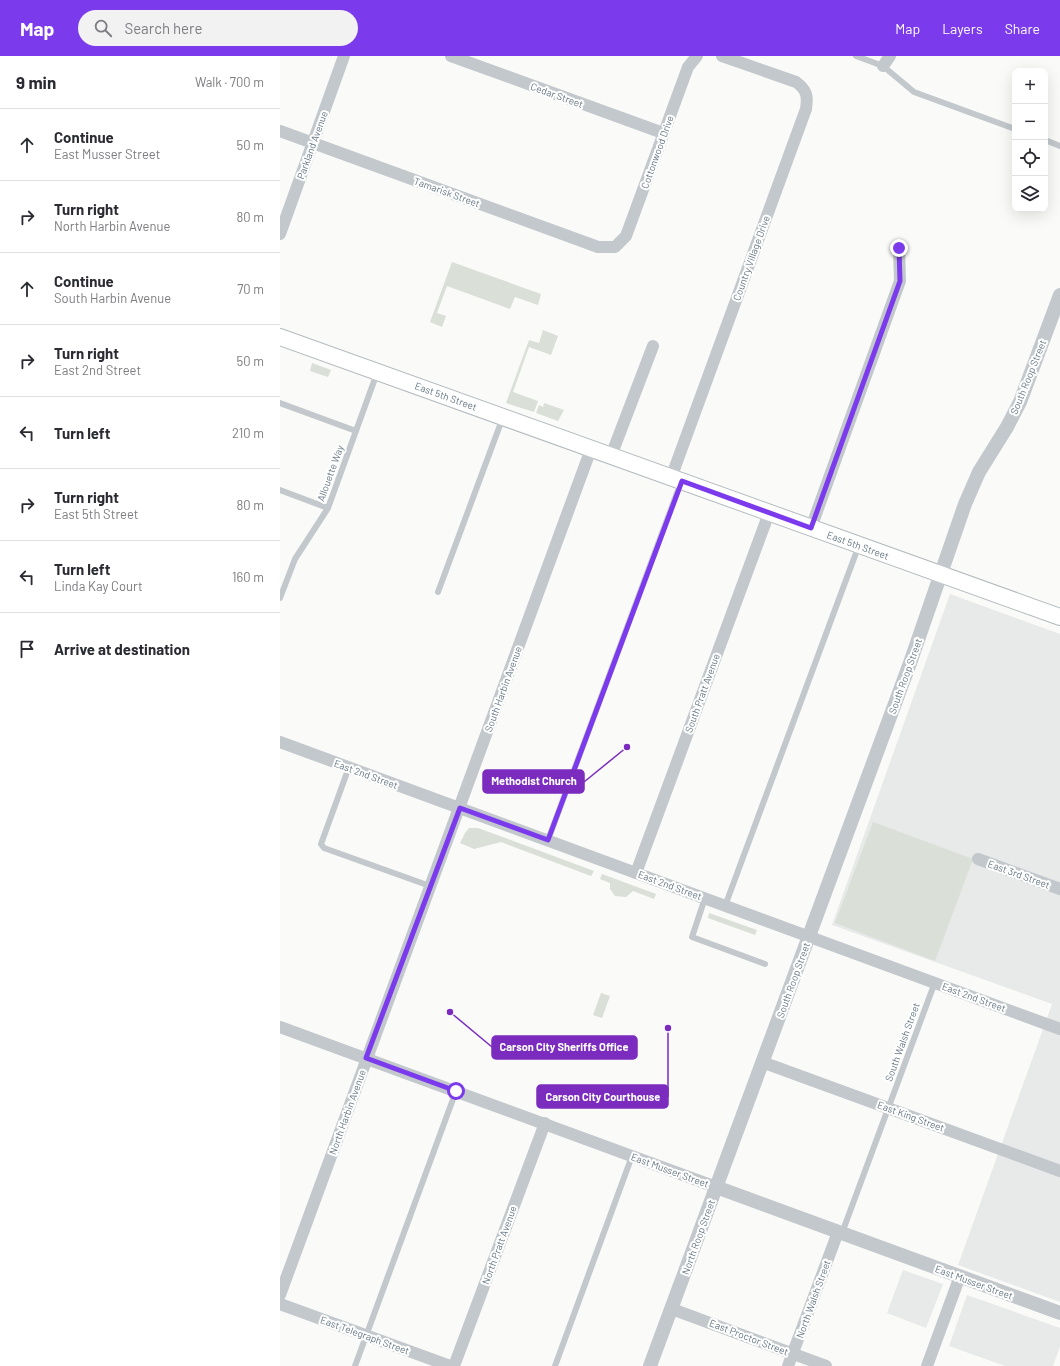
<!DOCTYPE html>
<meta charset="utf-8">
<style>
:root{--surface:#fff;--page:#f2f2f3;--text:#2b2b33;--muted:#7c7c81;--line:#e1e1e2;--accent:#7c3aed}
body{margin:0;font-family:Barlow,sans-serif;background:var(--page);color:var(--text)}
.controls{position:absolute;right:12px;top:12px;display:grid;overflow:hidden;border-radius:8px;box-shadow:0 4px 16px #0002}
.controls button{width:36px;height:36px;display:grid;place-items:center;padding:0;border:0;border-bottom:1px solid var(--line);background:var(--surface);color:var(--text);font:20px sans-serif}
.stop{position:absolute;width:12px;height:12px;margin:-9px;border:3px solid #7c3aed;border-radius:50%;background:#fff}
.stop.end{background:#7c3aed;border-color:#fff;box-shadow:0 1px 4px #0008}
.list{margin:0;padding:0;list-style:none}
h2{display:flex;justify-content:space-between;align-items:center;height:52px;margin:0;padding:0 16px;font-size:17px}
h2 small{font-size:13px;font-weight:400;color:var(--muted)}
.list li{display:grid;grid-template-columns:26px 1fr auto;gap:12px;align-items:center;box-sizing:border-box;height:72px;padding:0 16px;border-top:1px solid var(--line)}
.list b{display:block;font-size:15px;white-space:nowrap}
.list p{margin:0;font-size:13px;white-space:nowrap;color:var(--muted)}
.list em{font-size:13px;font-style:normal;color:var(--muted)}
.icon{flex:none;width:22px;height:22px;fill:none;stroke:currentColor;stroke-width:2;stroke-linecap:round;stroke-linejoin:round}
.map{position:relative;flex:none;width:780px;height:1310px;overflow:hidden}
header{display:flex;align-items:center;gap:24px;box-sizing:border-box;height:56px;padding:0 20px;background:var(--accent);color:#fff}
header strong{font-size:19px}
nav{display:flex;gap:22px;margin-inline-start:auto;font-size:14px}
.search{width:280px;height:36px;background:var(--page);display:flex;align-items:center;gap:10px;box-sizing:border-box;padding:0 14px;border-radius:22px;color:var(--muted);font-size:15px}
main{display:flex}
aside{flex:1;background:var(--surface)}
.map>svg:first-child{display:block}
.built{fill:#e8e9e9}
.green{fill:#dadfd7}
.lines{fill:none;stroke-linecap:round;stroke-linejoin:round}
.secondary-casing{stroke:#b3babf;stroke-width:18}
.service{stroke:#c3c8cc;stroke-width:6}
.minor{stroke:#c3c8cc;stroke-width:12}
.tertiary{stroke:#c3c8cc;stroke-width:14}
.secondary{stroke:#fff;stroke-width:16}
.route{stroke:#7c3aed;stroke-width:5}
.labels{text-anchor:middle;stroke-width:4;stroke-linejoin:round;paint-order:stroke}
.street-label{font-size:10px;fill:#657683;stroke:#fff}
.leader{fill:none;stroke:#7b2cbf;stroke-width:1.5}
.callout-dot{fill:#7b2cbf;stroke:#fff;stroke-width:1.5}
.callout{fill:#7b2cbf;stroke:#7b2cbf;stroke-width:1.5}
.callout-label{font-size:11px;text-anchor:middle;font-weight:bold;fill:#fff}
</style>
<header>
<strong>Map</strong>
<div class="search"><svg class="icon" aria-label="search" viewBox="0 0 24 24"><circle cx="10" cy="10" r="6"/><path d="M15 15l6 6"/></svg>Search here</div>
<nav><a>Map</a><a>Layers</a><a>Share</a></nav>
</header>
<main>
<aside>
<h2>9 min<small>Walk · 700 m</small></h2>
<ul class="list">
<li><svg class="icon" aria-label="ahead" viewBox="0 0 24 24"><path d="M12 20V5M6 11l6-6 6 6"/></svg><div><b>Continue</b><p>East Musser Street</p></div><em>50 m</em></li>
<li><svg class="icon" aria-label="right" viewBox="0 0 24 24"><path d="M7 20v-9h11M14 6l5 5-5 5"/></svg><div><b>Turn right</b><p>North Harbin Avenue</p></div><em>80 m</em></li>
<li><svg class="icon" aria-label="ahead" viewBox="0 0 24 24"><path d="M12 20V5M6 11l6-6 6 6"/></svg><div><b>Continue</b><p>South Harbin Avenue</p></div><em>70 m</em></li>
<li><svg class="icon" aria-label="right" viewBox="0 0 24 24"><path d="M7 20v-9h11M14 6l5 5-5 5"/></svg><div><b>Turn right</b><p>East 2nd Street</p></div><em>50 m</em></li>
<li><svg class="icon" aria-label="left" viewBox="0 0 24 24"><path d="M17 20v-9H6M10 6l-5 5 5 5"/></svg><div><b>Turn left</b></div><em>210 m</em></li>
<li><svg class="icon" aria-label="right" viewBox="0 0 24 24"><path d="M7 20v-9h11M14 6l5 5-5 5"/></svg><div><b>Turn right</b><p>East 5th Street</p></div><em>80 m</em></li>
<li><svg class="icon" aria-label="left" viewBox="0 0 24 24"><path d="M17 20v-9H6M10 6l-5 5 5 5"/></svg><div><b>Turn left</b><p>Linda Kay Court</p></div><em>160 m</em></li>
<li><svg class="icon" aria-label="arrive" viewBox="0 0 24 24"><path d="M6 21V4h12l-3 4 3 4H6"/></svg><div><b>Arrive at destination</b></div></li>
</ul>
</aside>
<div class="map">
<svg width="780" height="1310" viewBox="0 0 780 1310">
<rect width="100%" height="100%" fill="#fafaf8"/>
<!-- built -->
<g class="built">
<path d="M 670,538 L 780,578 L 780,1246 L 678,1209 L 772,948 L 552,869 Z"/>
<path d="M 623,1214 L 663,1228 L 646,1272 L 607,1257 Z"/>
<path d="M 687,1239 L 780,1272 L 780,1291 L 773,1310 L 725,1310 L 669,1290 Z"/>
</g>
<!-- green -->
<g class="green">
<path d="M 172,206 L 261,238 L 258,249 L 235,241 L 230,253 L 167,230 L 157,257 L 166,260 L 162,271 L 150,266 Z"/>
<path d="M 263,274 L 278,280 L 271,299 L 249,291 L 233,336 L 258,345 L 254,356 L 226,347 L 249,284 L 259,287 Z"/>
<path d="M 32,307 L 51,314 L 48,321 L 30,315 Z"/>
<path d="M 264,347 L 284,354 L 278,365 L 256,357 L 259,349 L 263,351 Z"/>
<path d="M 593,766 L 693,803 L 655,905 L 555,867 Z"/>
<path d="M 189,772 L 198,772 L 314,815 L 311,820 L 221,786 L 194,793 L 180,787 L 185,777 Z"/>
<path d="M 322,818 L 376,838 L 374,843 L 353,835 L 346,841 L 335,840 L 330,833 L 330,827 L 320,823 Z"/>
<path d="M 429,857 L 477,874 L 475,879 L 428,862 Z"/>
<path d="M 321,937 L 330,940 L 322,962 L 313,959 Z"/>
</g>
<g class="lines">
<defs>
<path id="secondary" d="M 0,281 L 780,561"/>
</defs>
<!-- secondary casing -->
<use href="#secondary" class="secondary-casing"/>
<!-- service -->
<g class="service">
<path d="M 576,0 L 603,10 L 634,36 L 735,73"/>
<path d="M 765,84 L 780,90"/>
<path d="M 0,347 L 76,375"/>
<path d="M 0,434 L 48,452"/>
<path d="M 158,536 L 223,361"/>
<path d="M 0,542 L 15,503 L 48,452 L 97,317"/>
<path d="M 69,711 L 41,788 L 44,792 L 150,830"/>
<path d="M 268,784 L 401,426"/>
<path d="M 425,842 L 412,881 L 485,908"/>
<path d="M 445,850 L 579,489"/>
<path d="M 562,1177 L 655,926"/>
<path d="M 75,1310 L 176,1035"/>
<path d="M 275,1310 L 352,1100"/>
</g>
<!-- minor -->
<g class="minor">
<path d="M 171,0 L 383,77"/>
<path d="M 603,10 L 610,0"/>
<path d="M 0,75 L 318,191 L 335,191 L 346,180 L 408,11 L 417,0"/>
<path d="M 0,178 L 64,0"/>
<path d="M 331,400 L 373,290"/>
<path d="M 391,422 L 526,53 C 528,40 527,34 516,26 L 442,0"/>
<path d="M 531,472 L 620,225 L 619,192"/>
<path d="M 0,686 L 780,973"/>
<path d="M 698,803 L 780,833"/>
<path d="M 356,817 L 489,457"/>
<path d="M 0,971 L 436,1131"/>
<path d="M 482,1006 L 780,1115"/>
<path d="M 0,1239 L 311,393"/>
<path d="M 0,1248 L 170,1310"/>
<path d="M 392,1253 L 546,1310"/>
<path d="M 174,1310 L 265,1067"/>
<path d="M 508,1310 L 558,1176"/>
<path d="M 647,1310 L 680,1220"/>
</g>
<!-- tertiary -->
<g class="tertiary">
<path d="M 436,1131 L 780,1257"/>
<path d="M 370,1310 L 630,607 L 685,448 L 699,416 L 727,371 L 740,346 L 780,239"/>
</g>
<!-- secondary -->
<use href="#secondary" class="secondary"/>
</g>
<g class="lines">
<!-- route -->
<path class="route" d="M 176,1035 L 86,1002 L 180,752 L 268,784 L 402,425 L 531,472 L 620,225 L 619,192"/>
</g>
<g class="labels">
<!-- street labels -->
<g class="street-label">
<text transform="translate(277 39) rotate(20)" y="4">Cedar Street</text>
<text transform="translate(32 89) rotate(-70)" y="4">Parkland Avenue</text>
<text transform="translate(377 96) rotate(-70)" y="4">Cottonwood Drive</text>
<text transform="translate(167 136) rotate(20)" y="4">Tamarisk Street</text>
<text transform="translate(471 202) rotate(-70)" y="4">Country Village Drive</text>
<text transform="translate(748 321) rotate(-68)" y="4">South Roop Street</text>
<text transform="translate(166 340) rotate(20)" y="4">East 5th Street</text>
<text transform="translate(50 417) rotate(-70)" y="4">Allouette Way</text>
<text transform="translate(578 489) rotate(20)" y="4">East 5th Street</text>
<text transform="translate(625 620) rotate(-70)" y="4">South Roop Street</text>
<text transform="translate(223 633) rotate(-70)" y="4">South Harbin Avenue</text>
<text transform="translate(422 637) rotate(-70)" y="4">South Pratt Avenue</text>
<text transform="translate(86 718) rotate(20)" y="4">East 2nd Street</text>
<text transform="translate(739 818) rotate(20)" y="4">East 3rd Street</text>
<text transform="translate(390 829) rotate(20)" y="4">East 2nd Street</text>
<text transform="translate(513 924) rotate(-70)" y="4">South Roop Street</text>
<text transform="translate(694 941) rotate(20)" y="4">East 2nd Street</text>
<text transform="translate(622 986) rotate(-70)" y="4">South Walsh Street</text>
<text transform="translate(67 1056) rotate(-70)" y="4">North Harbin Avenue</text>
<text transform="translate(631 1060) rotate(20)" y="4">East King Street</text>
<text transform="translate(390 1114) rotate(20)" y="4">East Musser Street</text>
<text transform="translate(418 1181) rotate(-70)" y="4">North Roop Street</text>
<text transform="translate(219 1189) rotate(-70)" y="4">North Pratt Avenue</text>
<text transform="translate(694 1226) rotate(20)" y="4">East Musser Street</text>
<text transform="translate(533 1243) rotate(-70)" y="4">North Walsh Street</text>
<text transform="translate(85 1279) rotate(20)" y="4">East Telegraph Street</text>
<text transform="translate(469 1281) rotate(21)" y="4">East Proctor Street</text>
</g>
</g>
<!-- callouts -->
<path class="leader" d="M347 691L304 726M170 956L212 991M388 972L388 1041"/>
<g class="callout-dot">
<circle cx="347" cy="691" r="4"/>
<circle cx="170" cy="956" r="4"/>
<circle cx="388" cy="972" r="4"/>
</g>
<g class="callout">
<rect x="203" y="714" width="101" height="23" rx="4"/>
<rect x="212" y="980" width="145" height="23" rx="4"/>
<rect x="257" y="1029" width="131" height="23" rx="4"/>
</g>
<g class="callout-label">
<text x="254" y="729">Methodist Church</text>
<text x="284" y="995">Carson City Sheriffs Office</text>
<text x="323" y="1045">Carson City Courthouse</text>
</g>
</svg>
<div class="controls">
<button>+</button>
<button>−</button>
<button><svg class="icon" aria-label="locate" viewBox="0 0 24 24"><circle cx="12" cy="12" r="6"/><path d="M12 2v4M12 18v4M2 12h4M18 12h4"/></svg></button>
<button><svg class="icon" aria-label="layers" viewBox="0 0 24 24"><path d="M12 4l9 5-9 5-9-5zM3 14l9 5 9-5"/></svg></button>
</div>
<div class="stop" style="left:176px;top:1035px"></div>
<div class="stop end" style="left:619px;top:192px"></div>
</div>
</main>
